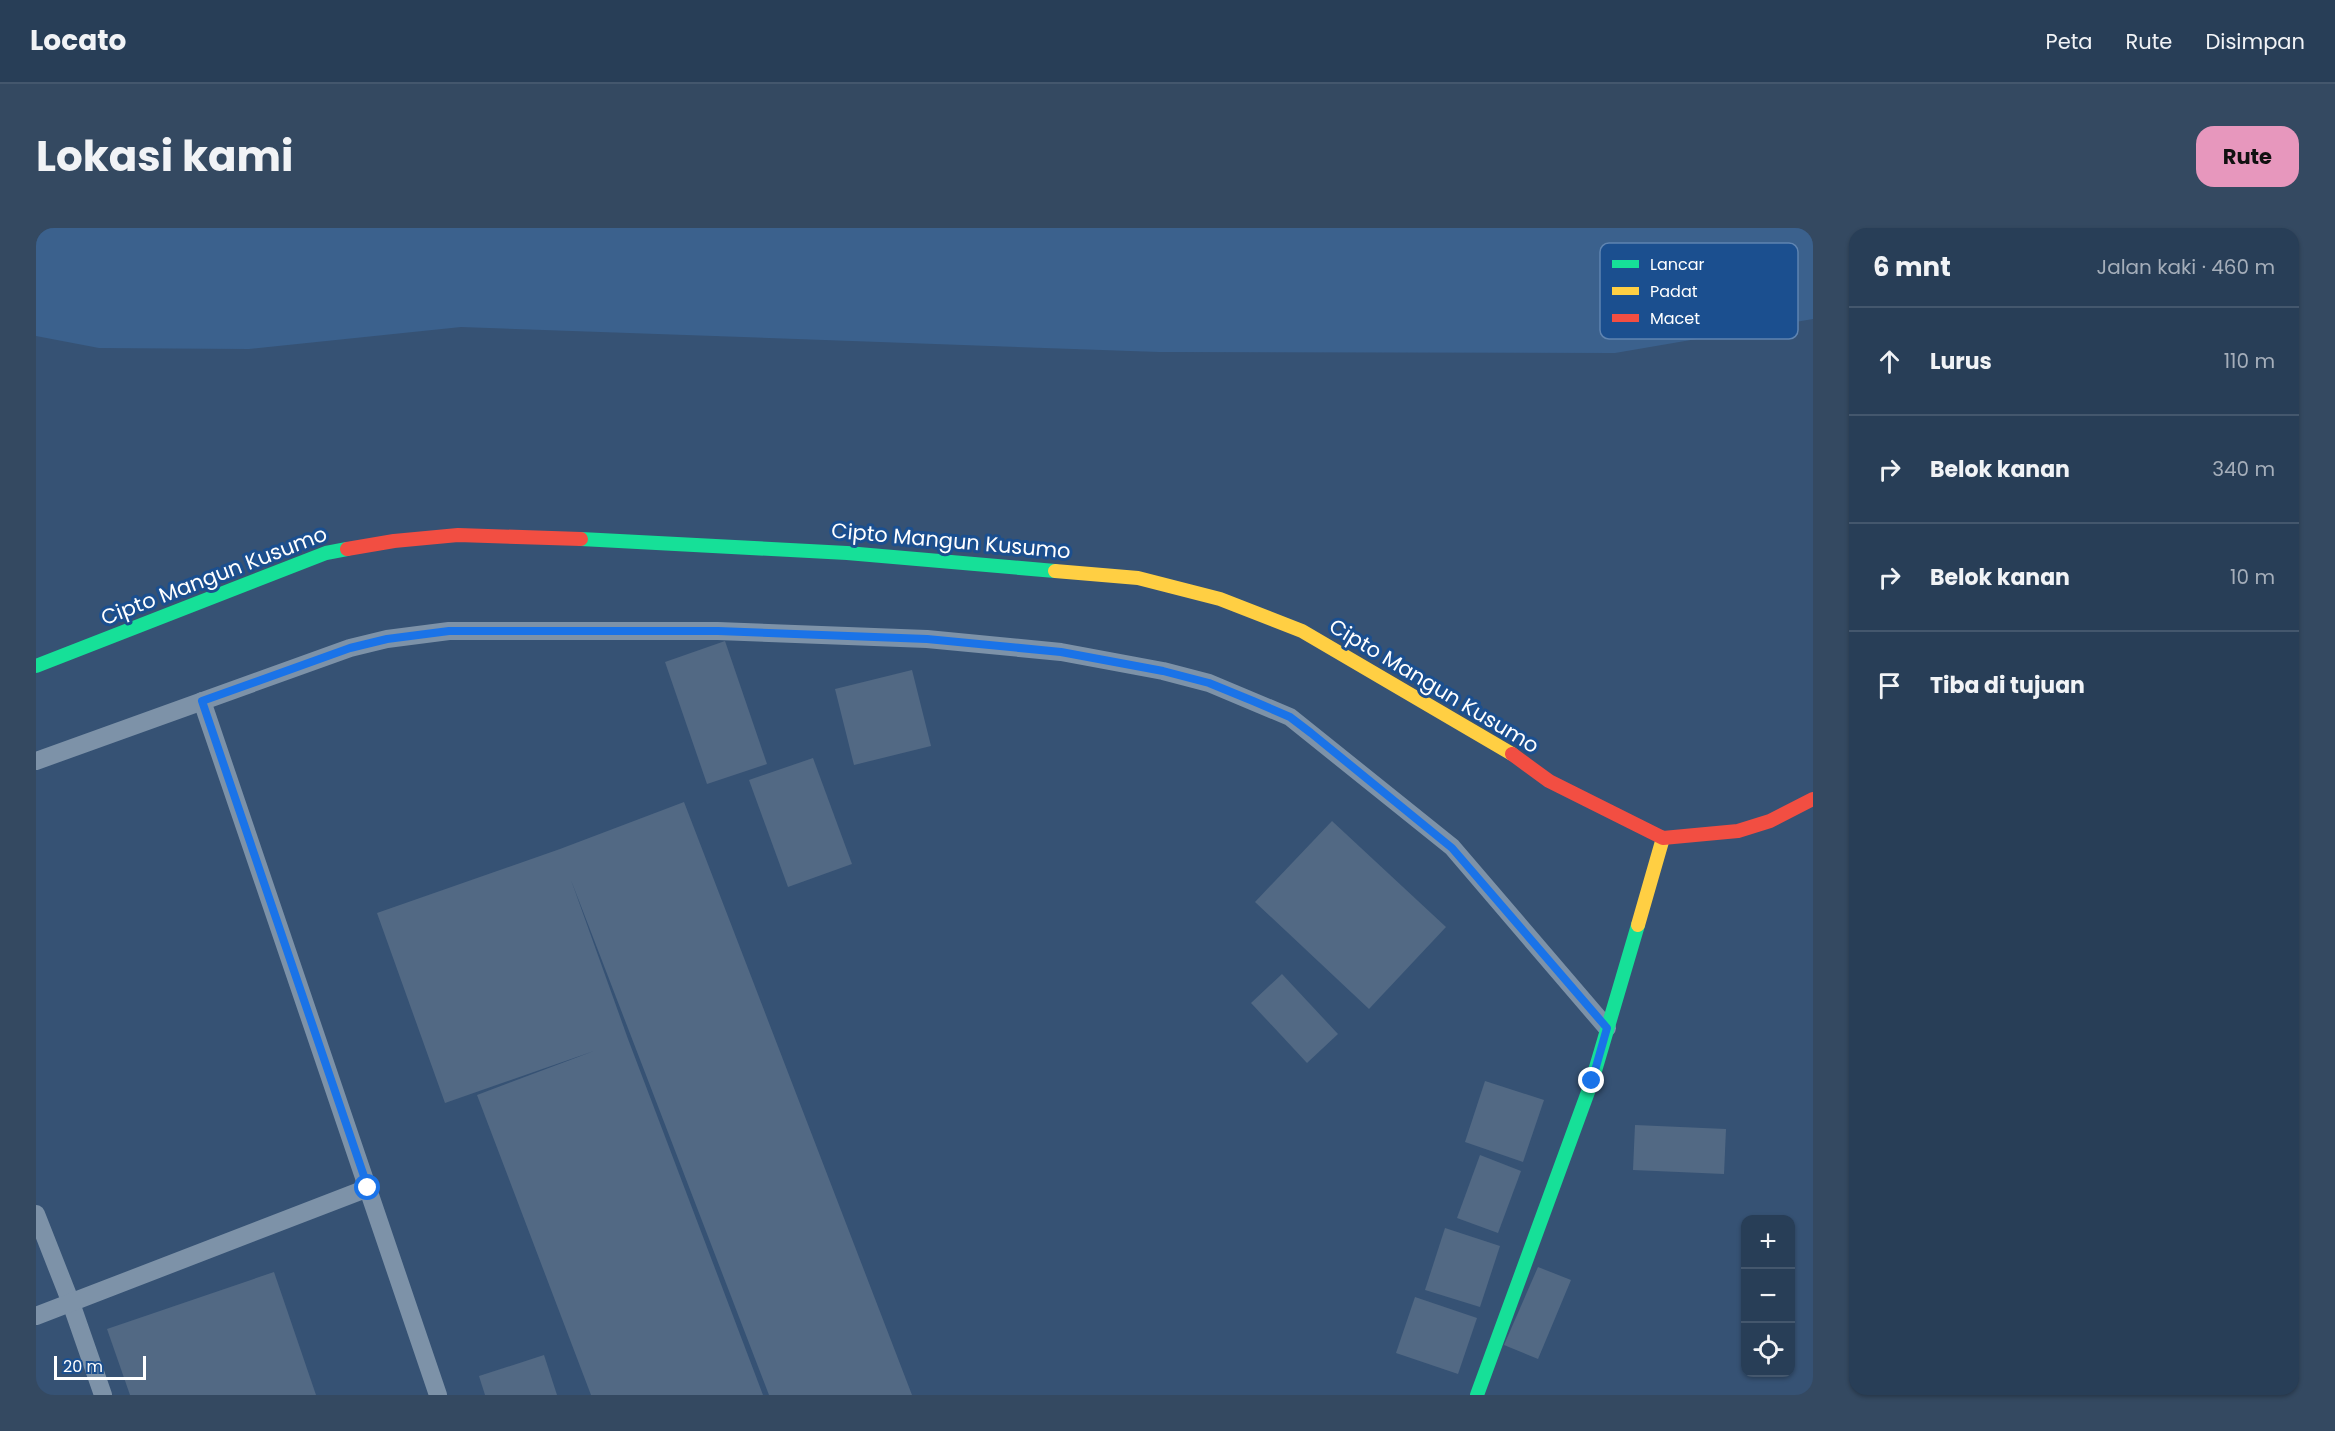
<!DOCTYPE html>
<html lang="id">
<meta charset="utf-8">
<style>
:root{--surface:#283e57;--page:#344961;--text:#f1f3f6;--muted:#a5aeba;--line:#44576d;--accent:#e797bd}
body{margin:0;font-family:Poppins,sans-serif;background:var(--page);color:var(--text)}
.controls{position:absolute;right:18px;bottom:18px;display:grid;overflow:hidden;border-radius:12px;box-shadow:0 2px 4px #0004}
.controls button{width:54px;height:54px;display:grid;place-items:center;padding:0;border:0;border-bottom:2px solid var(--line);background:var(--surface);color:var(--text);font:30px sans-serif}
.scale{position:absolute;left:18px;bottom:15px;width:92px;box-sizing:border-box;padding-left:6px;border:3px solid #fff;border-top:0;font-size:16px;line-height:21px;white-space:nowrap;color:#fff;-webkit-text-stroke:4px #1b4f8f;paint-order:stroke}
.stop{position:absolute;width:18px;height:18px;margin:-14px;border:4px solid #1a73e8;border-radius:50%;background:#fff}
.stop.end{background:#1a73e8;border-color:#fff;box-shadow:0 2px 6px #0008}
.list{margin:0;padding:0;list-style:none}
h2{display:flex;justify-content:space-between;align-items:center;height:78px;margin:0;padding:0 24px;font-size:26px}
h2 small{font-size:20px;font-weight:400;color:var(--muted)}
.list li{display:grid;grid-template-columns:39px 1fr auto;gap:18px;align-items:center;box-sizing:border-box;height:108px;padding:0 24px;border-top:2px solid var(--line)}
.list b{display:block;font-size:22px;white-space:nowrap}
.list em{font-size:20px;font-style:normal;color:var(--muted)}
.icon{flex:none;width:33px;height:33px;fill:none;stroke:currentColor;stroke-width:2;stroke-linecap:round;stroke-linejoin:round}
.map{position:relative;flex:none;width:1777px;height:1167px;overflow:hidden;border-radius:18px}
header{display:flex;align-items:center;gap:36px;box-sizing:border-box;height:84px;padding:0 30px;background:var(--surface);border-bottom:2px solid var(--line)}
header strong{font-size:28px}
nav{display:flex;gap:33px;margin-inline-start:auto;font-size:21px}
.intro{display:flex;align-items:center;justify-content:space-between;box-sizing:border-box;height:144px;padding:0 36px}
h1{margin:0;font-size:42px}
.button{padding:15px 27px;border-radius:18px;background:var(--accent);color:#111;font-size:21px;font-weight:700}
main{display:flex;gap:36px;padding:0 36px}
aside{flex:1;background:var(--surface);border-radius:18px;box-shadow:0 2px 4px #0004}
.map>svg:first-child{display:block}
.water{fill:#3b618d}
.building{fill:#526984}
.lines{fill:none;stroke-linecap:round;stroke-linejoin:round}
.lane{stroke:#7d92a8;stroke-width:18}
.fast{stroke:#16e098;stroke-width:14}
.slow{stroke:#ffcf43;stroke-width:14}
.jam{stroke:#f24e42;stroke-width:14}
.route{stroke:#1a73e8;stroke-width:8}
.labels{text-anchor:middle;stroke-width:6;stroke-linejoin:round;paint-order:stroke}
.street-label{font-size:21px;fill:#fff;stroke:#1b4f8f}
.key{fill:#1b4f8f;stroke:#5f84b1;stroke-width:1.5}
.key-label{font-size:16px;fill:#fff}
</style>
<header>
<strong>Locato</strong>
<nav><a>Peta</a><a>Rute</a><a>Disimpan</a></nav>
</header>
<div class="intro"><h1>Lokasi kami</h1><a class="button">Rute</a></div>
<main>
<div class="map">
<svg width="1777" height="1167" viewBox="0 0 1777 1167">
<rect width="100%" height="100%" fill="#365274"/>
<!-- water -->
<path class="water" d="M 0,0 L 1777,0 L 1777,91 L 1579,125 L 1123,124 L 425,99 L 213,121 L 63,120 L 0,108 Z"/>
<!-- building -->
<g class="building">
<path d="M 689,413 L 731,536 L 671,556 L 629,434 Z"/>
<path d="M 876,442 L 895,518 L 818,537 L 799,461 Z"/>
<path d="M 777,530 L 816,636 L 752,659 L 713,552 Z"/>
<path d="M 648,574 L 876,1167 L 733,1167 L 535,652 L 592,811 L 727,1167 L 555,1167 L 441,867 L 558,823 L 409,875 L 341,685 L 524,621 Z"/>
<path d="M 1296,593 L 1410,699 L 1333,781 L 1219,674 Z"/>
<path d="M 1246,746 L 1302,806 L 1271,835 L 1215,775 Z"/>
<path d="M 1449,853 L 1508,872 L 1487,934 L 1429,914 Z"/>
<path d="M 1599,897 L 1690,901 L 1688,946 L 1597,942 Z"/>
<path d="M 1444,927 L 1485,943 L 1462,1005 L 1421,990 Z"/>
<path d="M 1409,1000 L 1464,1018 L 1444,1079 L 1389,1062 Z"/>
<path d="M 1502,1039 L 1535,1052 L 1502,1131 L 1468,1117 Z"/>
<path d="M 238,1044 L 280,1167 L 94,1167 L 71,1101 Z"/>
<path d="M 1379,1069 L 1441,1090 L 1422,1146 L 1360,1125 Z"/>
<path d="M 508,1127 L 521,1167 L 449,1167 L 443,1148 Z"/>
</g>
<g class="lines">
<!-- lane -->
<g class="lane">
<path d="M 166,473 L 402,1167"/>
<path d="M 0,533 L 314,420 L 351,411 L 413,403 L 682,403 L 891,411 L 1025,424 L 1127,443 L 1173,455 L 1254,489 L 1416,619 L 1571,800"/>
<path d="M 0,986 L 35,1075 L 67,1167"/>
<path d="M 0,1088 L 332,960"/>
</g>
<!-- fast -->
<g class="fast">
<path d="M 545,311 L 811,325 L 1019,343"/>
<path d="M 0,438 L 290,325 L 311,321"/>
<path d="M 1441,1167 L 1556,853 L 1602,697"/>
</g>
<!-- slow -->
<g class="slow">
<path d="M 1019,343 L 1102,350 L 1184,371 L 1266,403 L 1476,526"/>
<path d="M 1602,697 L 1627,610"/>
</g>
<!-- jam -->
<g class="jam">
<path d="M 311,321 L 358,313 L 422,307 L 545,311"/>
<path d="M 1476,526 L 1513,553 L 1627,610 L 1702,603 L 1734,593 L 1777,571"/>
</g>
</g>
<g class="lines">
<!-- route -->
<path class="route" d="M 332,960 L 166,473 L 314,420 L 351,411 L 413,403 L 682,403 L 891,411 L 1025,424 L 1127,443 L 1173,455 L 1217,473 L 1254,489 L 1275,505 L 1416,620 L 1571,800 L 1556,853"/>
</g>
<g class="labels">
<!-- street labels -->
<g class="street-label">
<text transform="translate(915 313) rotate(5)" y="7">Cipto Mangun Kusumo</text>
<text transform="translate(178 348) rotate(-21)" y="7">Cipto Mangun Kusumo</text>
<text transform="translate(1398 458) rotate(31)" y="7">Cipto Mangun Kusumo</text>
</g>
</g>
<!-- legend -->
<rect x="1564" y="15" width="198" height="96" rx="9" class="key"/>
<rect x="1576" y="32" width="27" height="8" fill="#16e098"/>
<rect x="1576" y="59" width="27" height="8" fill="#ffcf43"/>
<rect x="1576" y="86" width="27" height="8" fill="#f24e42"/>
<g class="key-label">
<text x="1614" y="42">Lancar</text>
<text x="1614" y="69">Padat</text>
<text x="1614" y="96">Macet</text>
</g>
</svg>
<div class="controls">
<button>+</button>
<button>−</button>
<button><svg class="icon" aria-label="locate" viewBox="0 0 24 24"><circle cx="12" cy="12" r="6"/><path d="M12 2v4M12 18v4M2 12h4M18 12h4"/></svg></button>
</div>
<div class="scale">20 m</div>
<div class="stop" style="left:332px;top:960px"></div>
<div class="stop end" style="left:1556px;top:853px"></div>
</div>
<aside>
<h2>6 mnt<small>Jalan kaki · 460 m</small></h2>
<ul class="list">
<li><svg class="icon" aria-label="ahead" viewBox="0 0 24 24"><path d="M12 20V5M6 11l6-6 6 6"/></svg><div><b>Lurus</b></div><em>110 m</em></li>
<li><svg class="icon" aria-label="right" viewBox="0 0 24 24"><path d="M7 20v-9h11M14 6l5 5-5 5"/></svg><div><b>Belok kanan</b></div><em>340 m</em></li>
<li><svg class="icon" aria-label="right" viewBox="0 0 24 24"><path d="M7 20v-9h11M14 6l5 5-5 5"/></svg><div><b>Belok kanan</b></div><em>10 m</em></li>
<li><svg class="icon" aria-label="arrive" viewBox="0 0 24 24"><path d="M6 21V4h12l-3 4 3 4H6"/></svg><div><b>Tiba di tujuan</b></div></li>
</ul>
</aside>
</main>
